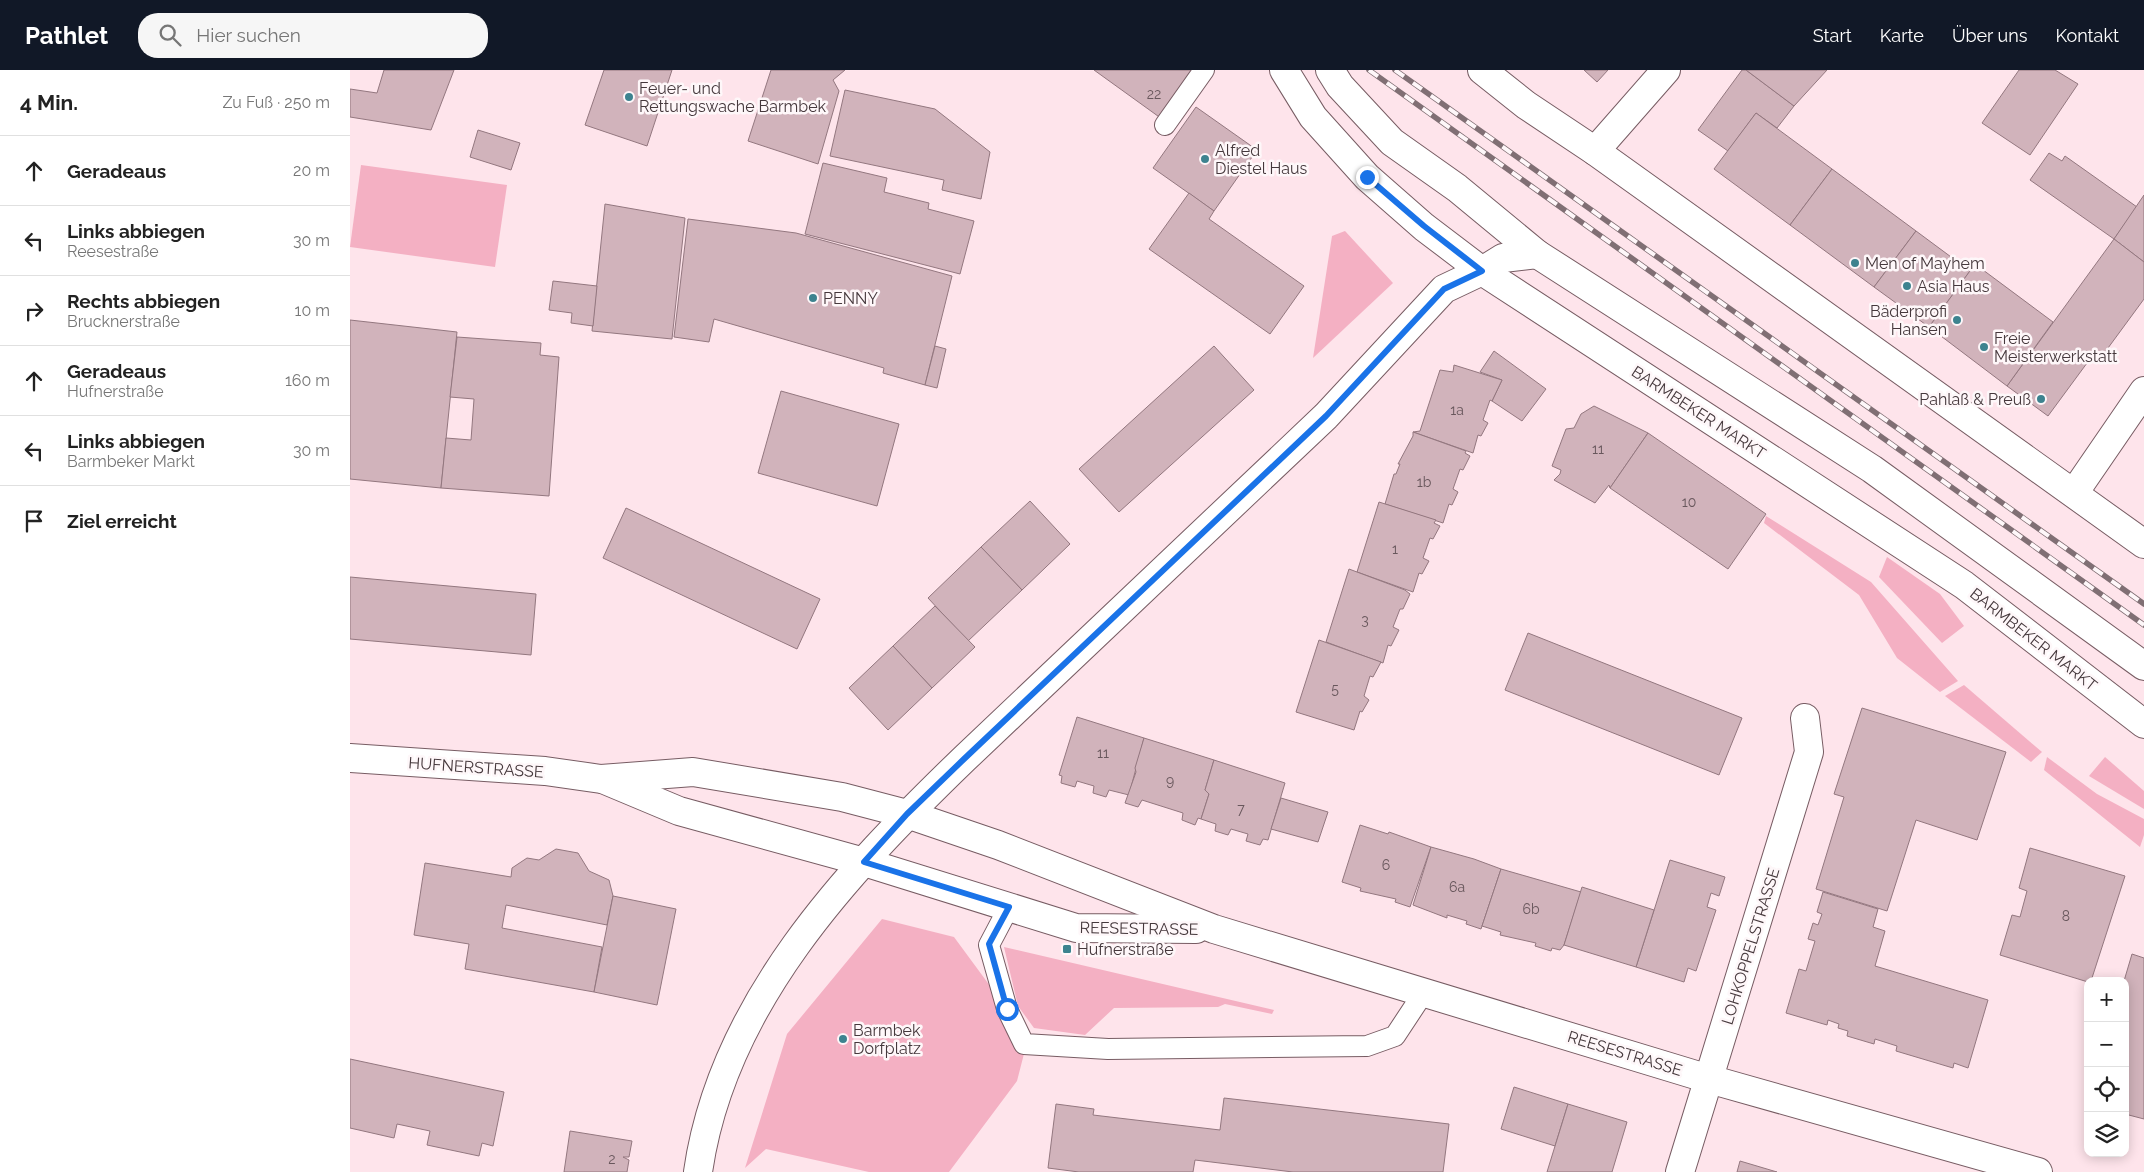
<!DOCTYPE html>
<html lang="de">
<meta charset="utf-8">
<style>
:root{--surface:#fff;--page:#f6f6f6;--text:#222;--muted:#767676;--line:#e0e0e0;--accent:#111827}
body{margin:0;font-family:Raleway,sans-serif;background:var(--page);color:var(--text)}
.controls{position:absolute;right:15px;bottom:15px;display:grid;overflow:hidden;border-radius:10px;box-shadow:0 2px 12px #0003}
.controls button{width:45px;height:45px;display:grid;place-items:center;padding:0;border:0;border-bottom:1px solid var(--line);background:var(--surface);color:var(--text);font:25px sans-serif}
.stop{position:absolute;width:15px;height:15px;margin:-11px;border:4px solid #1a73e8;border-radius:50%;background:#fff}
.stop.end{background:#1a73e8;border-color:#fff;box-shadow:0 1px 5px #0008}
.list{margin:0;padding:0;list-style:none}
h2{display:flex;justify-content:space-between;align-items:center;height:65px;margin:0;padding:0 20px;font-size:21px}
h2 small{font-size:16px;font-weight:400;color:var(--muted)}
.list li{display:grid;grid-template-columns:32px 1fr auto;gap:15px;align-items:center;box-sizing:border-box;height:70px;padding:0 20px;border-top:1px solid var(--line)}
.list b{display:block;font-size:19px;white-space:nowrap}
.list p{margin:0;font-size:16px;white-space:nowrap;color:var(--muted)}
.list em{font-size:16px;font-style:normal;color:var(--muted)}
.icon{flex:none;width:28px;height:28px;fill:none;stroke:currentColor;stroke-width:2;stroke-linecap:round;stroke-linejoin:round}
.map{position:relative;flex:none;width:1794px;height:1102px;overflow:hidden}
header{display:flex;align-items:center;gap:30px;box-sizing:border-box;height:70px;padding:0 25px;background:var(--accent);color:#fff}
header strong{font-size:24px}
nav{display:flex;gap:28px;margin-inline-start:auto;font-size:18px}
.search{width:350px;height:45px;background:var(--page);display:flex;align-items:center;gap:12px;box-sizing:border-box;padding:0 18px;border-radius:20px;color:var(--muted);font-size:19px}
main{display:flex}
aside{flex:1;background:var(--surface)}
.map>svg:first-child{display:block}
.green{fill:#f4b0c3}
.building{fill:#d1b3bb;stroke:#93777f}
.lines{fill:none;stroke-linecap:round;stroke-linejoin:round}
.service-casing{stroke:#775c63;stroke-width:22}
.minor-casing{stroke:#775c63;stroke-width:30}
.secondary-casing{stroke:#775c63;stroke-width:30}
.primary-casing{stroke:#775c63;stroke-width:30}
.service{stroke:#fff;stroke-width:20}
.minor{stroke:#fff;stroke-width:28}
.secondary{stroke:#fff;stroke-width:28}
.primary{stroke:#fff;stroke-width:28}
.rail-casing{stroke:#806f74;stroke-width:5.5}
.rail{stroke:#fef7f9;stroke-width:4;stroke-dasharray:11;stroke-linecap:butt}
.route{stroke:#1a73e8;stroke-width:6}
.poi-dot{fill:#3d838f;stroke:#fef7f9;stroke-width:2}
.labels{text-anchor:middle;stroke-width:5;stroke-linejoin:round;paint-order:stroke}
.number-label{font-size:14px;fill:#68575c}
.poi-label{font-size:16px;fill:#45383c;stroke:#fef7f9;text-anchor:start}
.street-label{font-size:16px;fill:#45383c;stroke:#fef7f9}
</style>
<header>
<strong>Pathlet</strong>
<div class="search"><svg class="icon" aria-label="search" viewBox="0 0 24 24"><circle cx="10" cy="10" r="6"/><path d="M15 15l6 6"/></svg>Hier suchen</div>
<nav><a>Start</a><a>Karte</a><a>Über uns</a><a>Kontakt</a></nav>
</header>
<main>
<aside>
<h2>4 Min.<small>Zu Fuß · 250 m</small></h2>
<ul class="list">
<li><svg class="icon" aria-label="ahead" viewBox="0 0 24 24"><path d="M12 20V5M6 11l6-6 6 6"/></svg><div><b>Geradeaus</b></div><em>20 m</em></li>
<li><svg class="icon" aria-label="left" viewBox="0 0 24 24"><path d="M17 20v-9H6M10 6l-5 5 5 5"/></svg><div><b>Links abbiegen</b><p>Reesestraße</p></div><em>30 m</em></li>
<li><svg class="icon" aria-label="right" viewBox="0 0 24 24"><path d="M7 20v-9h11M14 6l5 5-5 5"/></svg><div><b>Rechts abbiegen</b><p>Brucknerstraße</p></div><em>10 m</em></li>
<li><svg class="icon" aria-label="ahead" viewBox="0 0 24 24"><path d="M12 20V5M6 11l6-6 6 6"/></svg><div><b>Geradeaus</b><p>Hufnerstraße</p></div><em>160 m</em></li>
<li><svg class="icon" aria-label="left" viewBox="0 0 24 24"><path d="M17 20v-9H6M10 6l-5 5 5 5"/></svg><div><b>Links abbiegen</b><p>Barmbeker Markt</p></div><em>30 m</em></li>
<li><svg class="icon" aria-label="arrive" viewBox="0 0 24 24"><path d="M6 21V4h12l-3 4 3 4H6"/></svg><div><b>Ziel erreicht</b></div></li>
</ul>
</aside>
<div class="map">
<svg width="1794" height="1102" viewBox="0 0 1794 1102">
<rect width="100%" height="100%" fill="#fee4eb"/>
<!-- green -->
<g class="green">
<path d="M 11,95 L 157,115 L 145,197 L 0,177 Z"/>
<path d="M 995,161 L 1043,213 L 963,288 L 982,166 Z"/>
<path d="M 1416,446 L 1521,512 L 1608,611 L 1590,622 L 1547,588 L 1509,525 L 1414,453 Z"/>
<path d="M 1537,487 L 1590,524 L 1614,556 L 1592,573 L 1529,507 Z"/>
<path d="M 1614,615 L 1692,682 L 1681,692 L 1595,626 Z"/>
<path d="M 1697,687 L 1747,724 L 1794,749 L 1794,765 L 1790,777 L 1694,700 Z"/>
<path d="M 1755,687 L 1794,721 L 1794,739 L 1739,706 Z"/>
<path d="M 532,849 L 604,867 L 657,939 L 676,976 L 667,1011 L 599,1102 L 519,1102 L 416,1079 L 395,1098 L 437,964 Z"/>
<path d="M 654,877 L 924,940 L 922,944 L 875,934 L 868,937 L 764,938 L 735,965 L 684,958 L 668,936 Z"/>
</g>
<!-- building -->
<g class="building">
<path d="M 34,0 L 104,0 L 81,60 L 0,47 L 0,19 L 27,23 Z"/>
<path d="M 254,0 L 322,0 L 297,76 L 235,55 Z"/>
<path d="M 421,0 L 495,0 L 483,10 L 489,21 L 468,94 L 398,71 Z"/>
<path d="M 744,0 L 847,0 L 812,49 Z"/>
<path d="M 1234,0 L 1258,0 L 1247,12 Z"/>
<path d="M 1392,0 L 1396,0 L 1444,36 L 1427,58 L 1406,43 L 1378,81 L 1348,60 Z"/>
<path d="M 1396,0 L 1477,0 L 1444,36 Z"/>
<path d="M 1669,0 L 1705,0 L 1728,14 L 1680,85 L 1632,53 Z"/>
<path d="M 495,20 L 585,39 L 640,82 L 631,129 L 592,120 L 594,110 L 480,86 Z"/>
<path d="M 846,37 L 907,80 L 864,141 L 803,98 Z"/>
<path d="M 1406,43 L 1482,99 L 1440,155 L 1364,99 Z"/>
<path d="M 128,60 L 170,73 L 161,100 L 120,87 Z"/>
<path d="M 1699,83 L 1712,91 L 1715,86 L 1787,137 L 1764,169 L 1680,110 Z"/>
<path d="M 473,93 L 537,108 L 534,122 L 579,133 L 578,139 L 624,151 L 610,204 L 455,164 Z"/>
<path d="M 1482,99 L 1566,161 L 1524,217 L 1440,155 Z"/>
<path d="M 839,123 L 864,141 L 859,149 L 954,216 L 920,264 L 799,179 Z"/>
<path d="M 1794,125 L 1794,192 L 1764,169 Z"/>
<path d="M 255,134 L 335,148 L 322,269 L 242,261 Z"/>
<path d="M 338,149 L 446,163 L 602,206 L 575,315 L 533,303 L 534,298 L 364,249 L 359,272 L 324,267 Z"/>
<path d="M 1566,161 L 1620,201 L 1579,257 L 1524,217 Z"/>
<path d="M 1764,169 L 1794,192 L 1794,229 L 1747,293 L 1740,289 L 1698,346 L 1657,316 Z"/>
<path d="M 1625,194 L 1703,252 L 1657,316 L 1579,257 Z"/>
<path d="M 203,211 L 247,216 L 243,256 L 221,253 L 222,243 L 199,240 Z"/>
<path d="M 0,250 L 107,262 L 91,418 L 0,409 Z"/>
<path d="M 107,267 L 191,273 L 190,285 L 209,287 L 199,426 L 91,418 L 96,368 L 121,370 L 124,329 L 100,327 Z"/>
<path d="M 585,276 L 596,279 L 587,318 L 575,315 Z"/>
<path d="M 864,276 L 904,320 L 769,442 L 729,399 Z"/>
<path d="M 1144,281 L 1196,319 L 1172,351 L 1142,331 L 1152,310 L 1130,302 Z"/>
<path d="M 1104,295 L 1152,310 L 1142,331 L 1140,330 L 1133,350 L 1138,353 L 1131,366 L 1128,365 L 1123,383 L 1063,362 L 1070,361 L 1090,300 L 1103,302 Z"/>
<path d="M 431,321 L 549,354 L 527,436 L 408,403 Z"/>
<path d="M 1244,336 L 1298,363 L 1260,418 L 1259,415 L 1245,433 L 1204,410 L 1210,404 L 1211,400 L 1202,396 L 1216,359 L 1224,358 L 1231,344 Z"/>
<path d="M 1063,362 L 1116,381 L 1115,383 L 1120,386 L 1113,400 L 1110,399 L 1103,419 L 1108,422 L 1102,435 L 1099,434 L 1093,453 L 1035,434 L 1044,404 L 1046,404 L 1050,394 L 1048,394 L 1063,366 Z"/>
<path d="M 1298,363 L 1416,444 L 1378,499 L 1260,418 Z"/>
<path d="M 680,431 L 720,474 L 672,520 L 631,477 Z"/>
<path d="M 1029,432 L 1086,450 L 1084,453 L 1090,456 L 1083,469 L 1080,468 L 1073,488 L 1079,491 L 1072,504 L 1069,503 L 1063,522 L 1007,502 Z"/>
<path d="M 276,438 L 470,529 L 447,579 L 253,488 Z"/>
<path d="M 631,477 L 672,520 L 618,571 L 578,528 Z"/>
<path d="M 999,499 L 1055,520 L 1060,524 L 1053,539 L 1050,539 L 1043,557 L 1049,560 L 1041,576 L 1038,575 L 1033,593 L 976,572 Z"/>
<path d="M 0,507 L 186,524 L 181,585 L 0,569 Z"/>
<path d="M 585,536 L 625,577 L 582,618 L 543,576 Z"/>
<path d="M 1178,563 L 1392,648 L 1369,705 L 1155,620 Z"/>
<path d="M 969,570 L 1031,592 L 1023,607 L 1020,606 L 1014,626 L 1019,630 L 1012,642 L 1010,641 L 1004,660 L 946,642 Z"/>
<path d="M 543,576 L 582,618 L 538,660 L 499,618 Z"/>
<path d="M 1512,638 L 1656,682 L 1627,770 L 1566,750 L 1537,841 L 1466,819 L 1494,727 L 1484,724 Z"/>
<path d="M 727,647 L 794,668 L 779,725 L 759,720 L 756,727 L 743,723 L 744,716 L 727,711 L 725,717 L 711,713 L 712,706 L 709,705 Z"/>
<path d="M 794,668 L 864,690 L 855,720 L 859,724 L 851,749 L 848,748 L 845,755 L 832,750 L 833,743 L 792,730 L 788,737 L 775,733 L 786,702 L 785,698 Z"/>
<path d="M 864,690 L 935,713 L 918,770 L 913,769 L 910,775 L 896,771 L 898,764 L 881,759 L 878,765 L 865,761 L 866,754 L 851,749 L 859,724 L 855,720 Z"/>
<path d="M 931,728 L 978,742 L 968,772 L 921,759 Z"/>
<path d="M 1010,755 L 1038,764 L 1039,762 L 1081,777 L 1060,837 L 1045,832 L 1046,829 L 1010,821 L 1011,818 L 992,812 Z"/>
<path d="M 1081,777 L 1124,789 L 1151,799 L 1131,859 L 1116,854 L 1117,851 L 1097,845 L 1097,848 L 1063,835 Z"/>
<path d="M 1680,778 L 1775,806 L 1741,911 L 1738,912 L 1650,885 L 1662,845 L 1670,847 L 1677,821 L 1669,818 Z"/>
<path d="M 206,779 L 228,783 L 239,801 L 259,810 L 263,826 L 257,855 L 156,835 L 152,858 L 252,877 L 244,922 L 115,899 L 119,874 L 64,865 L 75,793 L 161,807 L 162,798 L 177,788 L 189,790 Z"/>
<path d="M 1320,790 L 1375,807 L 1369,826 L 1361,823 L 1357,837 L 1366,840 L 1346,901 L 1338,898 L 1334,912 L 1286,897 Z"/>
<path d="M 1151,799 L 1231,822 L 1214,875 L 1210,880 L 1202,878 L 1201,881 L 1185,876 L 1186,873 L 1150,865 L 1151,862 L 1132,856 Z"/>
<path d="M 1232,817 L 1304,840 L 1286,897 L 1214,875 Z"/>
<path d="M 1473,822 L 1528,839 L 1523,857 L 1535,861 L 1525,896 L 1638,930 L 1618,998 L 1604,993 L 1603,998 L 1546,981 L 1547,976 L 1525,969 L 1524,974 L 1497,966 L 1498,961 L 1488,958 L 1489,954 L 1478,950 L 1477,955 L 1436,943 L 1449,899 L 1456,901 L 1465,871 L 1458,869 L 1463,853 L 1468,855 L 1472,844 L 1467,842 Z"/>
<path d="M 263,826 L 326,839 L 307,935 L 244,922 Z"/>
<path d="M 1782,884 L 1794,888 L 1794,1049 L 1775,1044 L 1774,911 Z"/>
<path d="M 0,989 L 154,1022 L 143,1076 L 132,1073 L 129,1086 L 77,1075 L 80,1061 L 47,1054 L 44,1068 L 0,1058 Z"/>
<path d="M 1164,1017 L 1218,1034 L 1205,1076 L 1151,1059 Z"/>
<path d="M 874,1028 L 1099,1054 L 1093,1102 L 943,1102 L 845,1090 L 843,1102 L 729,1102 L 698,1098 L 706,1034 L 744,1039 L 743,1045 L 870,1060 Z"/>
<path d="M 1218,1034 L 1277,1052 L 1262,1102 L 1197,1102 Z"/>
<path d="M 220,1061 L 282,1071 L 279,1087 L 273,1087 L 279,1090 L 277,1102 L 214,1102 Z"/>
<path d="M 1390,1091 L 1427,1102 L 1387,1102 Z"/>
</g>
<g class="lines">
<defs>
<g id="service">
<path d="M 815,55 L 854,0"/>
<path d="M 659,837 L 639,875 L 657,939 L 674,974 L 758,979 L 1017,976 L 1045,966 L 1074,922"/>
</g>
<g id="minor">
<path d="M 1245,81 L 1316,0"/>
<path d="M 1724,423 L 1794,321"/>
<path d="M 348,1102 C 372,934 496,803 614,689 L 976,346 L 1094,219 L 1132,201"/>
<path d="M 1330,1102 L 1459,682 L 1455,648"/>
</g>
<g id="secondary">
<path d="M 0,688 L 195,701 L 251,709 L 343,702 L 492,727 L 557,744 L 648,775 L 864,859 L 1359,1009 L 1688,1102"/>
<path d="M 255,710 L 329,741 L 514,792 L 726,858 L 846,859"/>
</g>
<g id="primary">
<path d="M 934,0 L 963,47 L 1017,107 L 1074,157 L 1132,201 L 1614,515 L 1794,654"/>
<path d="M 980,0 L 990,16 L 1042,72 L 1107,118 L 1187,184 L 1522,399 L 1794,596"/>
<path d="M 1132,0 L 1176,35 L 1245,81 L 1794,474"/>
<path d="M 1132,201 L 1153,188 L 1187,184"/>
</g>
</defs>
<!-- service casing -->
<use href="#service" class="service-casing"/>
<!-- minor casing -->
<use href="#minor" class="minor-casing"/>
<!-- secondary casing -->
<use href="#secondary" class="secondary-casing"/>
<!-- primary casing -->
<use href="#primary" class="primary-casing"/>
<!-- service -->
<use href="#service" class="service"/>
<!-- minor -->
<use href="#minor" class="minor"/>
<!-- secondary -->
<use href="#secondary" class="secondary"/>
<!-- primary -->
<use href="#primary" class="primary"/>
<defs>
<g id="rail">
<path d="M 1019,0 L 1794,555"/>
<path d="M 1045,0 L 1794,534"/>
</g>
</defs>
<!-- rail casing -->
<use href="#rail" class="rail-casing"/>
<!-- rail -->
<use href="#rail" class="rail"/>
</g>
<g class="lines">
<!-- route -->
<path class="route" d="M 657,939 L 639,874 L 659,837 L 514,792 L 557,744 L 614,689 L 976,346 L 1094,219 L 1132,201 L 1074,156 L 1017,107"/>
</g>
<!-- markers -->
<g class="poi-dot">
<circle cx="279" cy="27" r="5"/>
<circle cx="855" cy="89" r="5"/>
<circle cx="1505" cy="193" r="5"/>
<circle cx="1557" cy="216" r="5"/>
<circle cx="463" cy="228" r="5"/>
<circle cx="1607" cy="250" r="5"/>
<circle cx="1634" cy="277" r="5"/>
<circle cx="1691" cy="329" r="5"/>
<rect x="712" y="874" width="10" height="10" rx="2.5"/>
<circle cx="493" cy="969" r="5"/>
</g>
<g class="labels">
<!-- number labels -->
<g class="number-label">
<text x="804" y="29">22</text>
<text x="1107" y="345">1a</text>
<text x="1248" y="384">11</text>
<text x="1074" y="417">1b</text>
<text x="1339" y="437">10</text>
<text x="1045" y="484">1</text>
<text x="1015" y="555">3</text>
<text x="985" y="624">5</text>
<text x="753" y="688">11</text>
<text x="820" y="716">9</text>
<text x="891" y="744">7</text>
<text x="1036" y="800">6</text>
<text x="1107" y="822">6a</text>
<text x="1181" y="844">6b</text>
<text x="1716" y="851">8</text>
<text x="262" y="1094">2</text>
</g>
<!-- poi labels -->
<g class="poi-label">
<text x="289" y="24">Feuer- und<tspan x="289" dy="18">Rettungswache Barmbek</tspan></text>
<text x="865" y="86">Alfred<tspan x="865" dy="18">Diestel Haus</tspan></text>
<text x="1515" y="199">Men of Mayhem</text>
<text x="1567" y="222">Asia Haus</text>
<text x="473" y="234">PENNY</text>
<text x="1597" y="247" text-anchor="end">Bäderprofi<tspan x="1597" dy="18">Hansen</tspan></text>
<text x="1644" y="274">Freie<tspan x="1644" dy="18">Meisterwerkstatt</tspan></text>
<text x="1681" y="335" text-anchor="end">Pahlaß &amp; Preuß</text>
<text x="727" y="885">Hufnerstraße</text>
<text x="503" y="966">Barmbek<tspan x="503" dy="18">Dorfplatz</tspan></text>
</g>
<!-- street labels -->
<g class="street-label">
<text transform="translate(1349 342) rotate(33)" y="6">BARMBEKER MARKT</text>
<text transform="translate(1684 569) rotate(38)" y="6">BARMBEKER MARKT</text>
<text transform="translate(126 697) rotate(4)" y="6">HUFNERSTRASSE</text>
<text transform="translate(789 858) rotate(1)" y="6">REESESTRASSE</text>
<text transform="translate(1400 876) rotate(-73)" y="6">LOHKOPPELSTRASSE</text>
<text transform="translate(1275 983) rotate(17)" y="6">REESESTRASSE</text>
</g>
</g>
</svg>
<div class="controls">
<button>+</button>
<button>−</button>
<button><svg class="icon" aria-label="locate" viewBox="0 0 24 24"><circle cx="12" cy="12" r="6"/><path d="M12 2v4M12 18v4M2 12h4M18 12h4"/></svg></button>
<button><svg class="icon" aria-label="layers" viewBox="0 0 24 24"><path d="M12 4l9 5-9 5-9-5zM3 14l9 5 9-5"/></svg></button>
</div>
<div class="stop" style="left:657px;top:939px"></div>
<div class="stop end" style="left:1017px;top:107px"></div>
</div>
</main>
